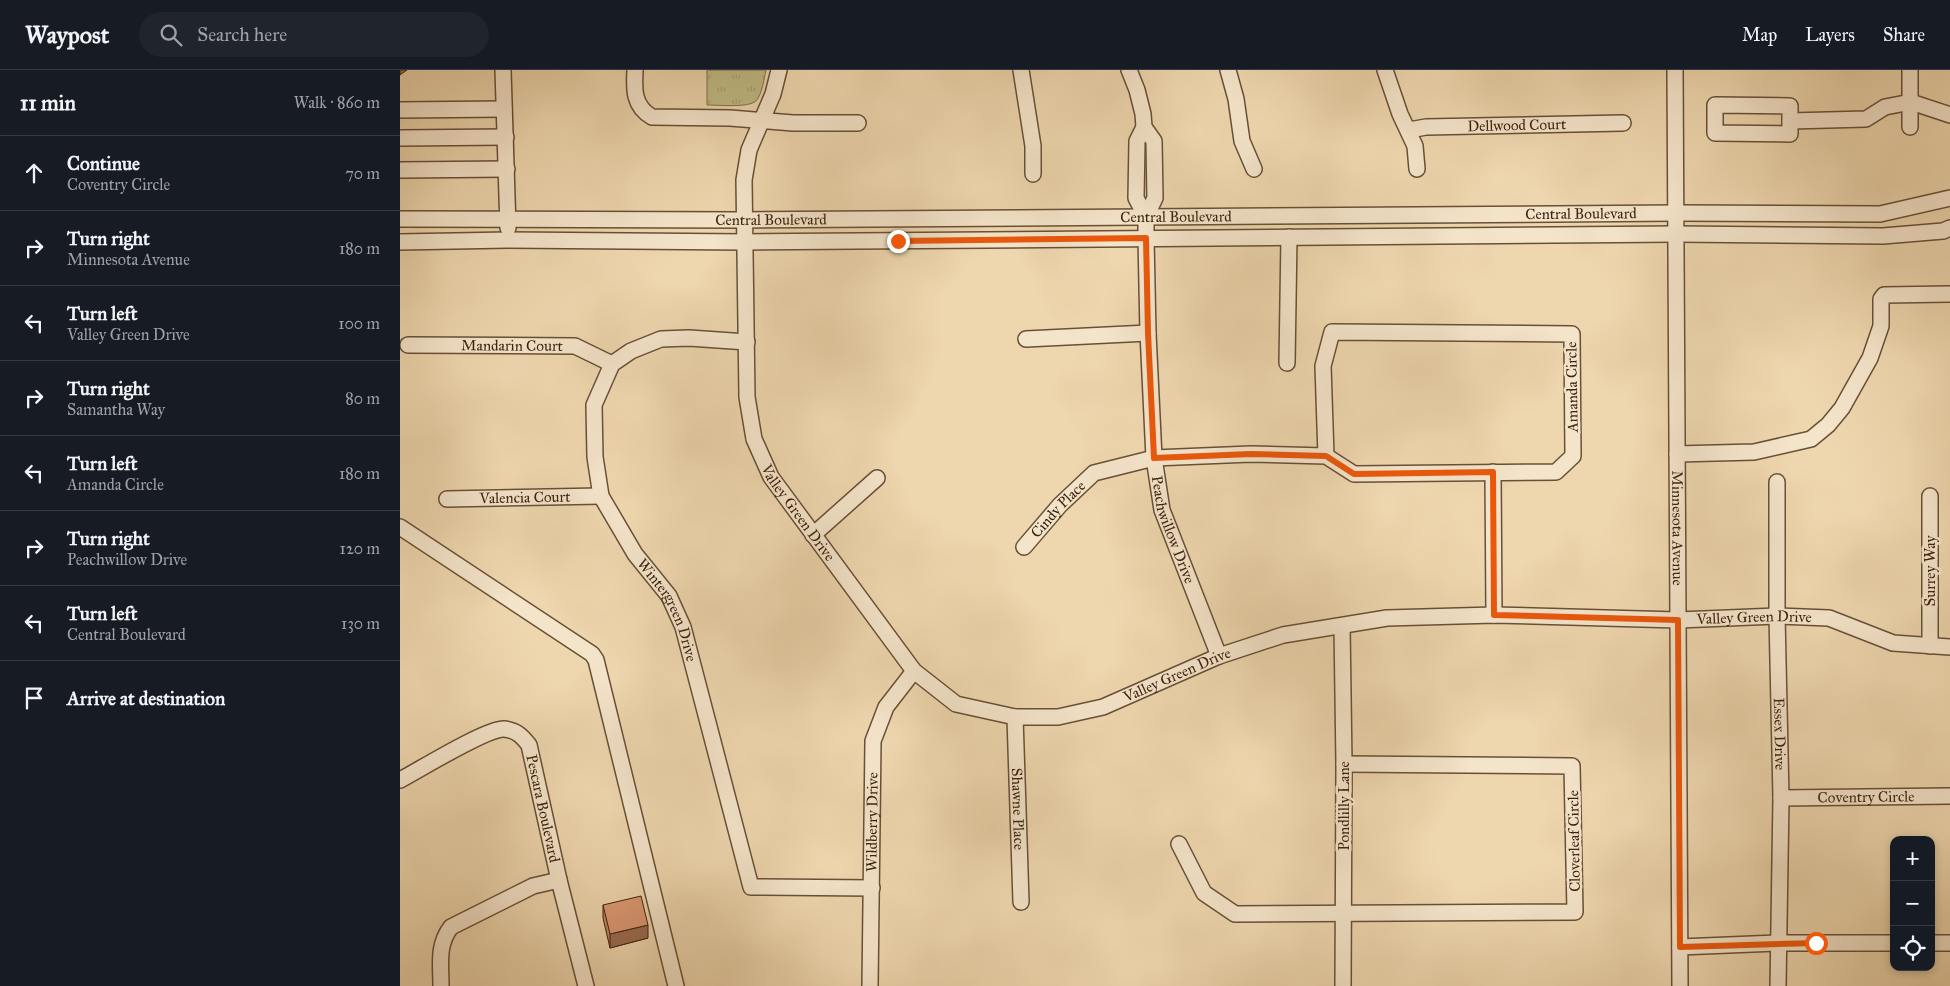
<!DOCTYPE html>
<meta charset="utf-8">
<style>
:root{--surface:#171b24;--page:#20242c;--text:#f1f3f6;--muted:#9ea1a6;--line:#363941}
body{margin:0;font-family:"IM FELL Great Primer",serif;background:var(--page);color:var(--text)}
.controls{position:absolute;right:15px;bottom:15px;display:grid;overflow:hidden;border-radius:10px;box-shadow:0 2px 8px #0003}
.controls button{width:45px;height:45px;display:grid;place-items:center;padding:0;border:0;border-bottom:1px solid var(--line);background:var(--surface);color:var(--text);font:25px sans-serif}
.stop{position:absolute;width:15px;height:15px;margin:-11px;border:4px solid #ea580c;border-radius:50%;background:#fff}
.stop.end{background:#ea580c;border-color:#fff;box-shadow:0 1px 5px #0008}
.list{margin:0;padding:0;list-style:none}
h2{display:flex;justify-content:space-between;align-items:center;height:65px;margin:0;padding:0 20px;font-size:21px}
h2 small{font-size:16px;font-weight:400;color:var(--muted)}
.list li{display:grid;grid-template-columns:32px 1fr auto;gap:15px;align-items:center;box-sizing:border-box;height:75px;padding:0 20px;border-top:1px solid var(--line)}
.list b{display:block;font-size:19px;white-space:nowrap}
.list p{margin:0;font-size:16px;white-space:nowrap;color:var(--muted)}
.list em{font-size:16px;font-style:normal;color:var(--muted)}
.icon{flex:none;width:28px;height:28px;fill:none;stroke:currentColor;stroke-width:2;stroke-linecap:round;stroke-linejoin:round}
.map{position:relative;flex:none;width:1550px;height:916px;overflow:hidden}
header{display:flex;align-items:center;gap:30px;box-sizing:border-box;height:70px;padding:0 25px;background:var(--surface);border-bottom:1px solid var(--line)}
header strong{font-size:24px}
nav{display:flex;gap:28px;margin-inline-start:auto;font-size:18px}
.search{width:350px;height:45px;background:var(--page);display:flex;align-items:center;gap:12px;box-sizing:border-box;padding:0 18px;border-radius:28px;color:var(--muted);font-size:19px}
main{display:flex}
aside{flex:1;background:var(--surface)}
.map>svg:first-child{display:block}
.grass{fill:url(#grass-tufts);stroke:#7e6f4a}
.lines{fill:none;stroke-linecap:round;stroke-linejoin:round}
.minor-casing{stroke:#685036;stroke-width:18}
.minor{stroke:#f4e4ca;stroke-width:15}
.wall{fill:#bc8464;stroke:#3c230e}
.shaded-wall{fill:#996b51;stroke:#3c230e}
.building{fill:#db9974;stroke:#3c230e}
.route{stroke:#ea580c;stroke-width:6}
.labels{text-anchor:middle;stroke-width:5;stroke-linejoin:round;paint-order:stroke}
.street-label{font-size:15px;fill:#3c230e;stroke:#f4e4ca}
</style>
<header>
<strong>Waypost</strong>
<div class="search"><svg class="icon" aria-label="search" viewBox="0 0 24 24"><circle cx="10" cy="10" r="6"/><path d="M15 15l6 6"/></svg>Search here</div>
<nav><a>Map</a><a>Layers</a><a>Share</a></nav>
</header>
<main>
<aside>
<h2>11 min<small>Walk · 860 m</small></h2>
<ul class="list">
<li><svg class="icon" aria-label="ahead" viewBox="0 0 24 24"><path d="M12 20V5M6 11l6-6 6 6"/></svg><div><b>Continue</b><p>Coventry Circle</p></div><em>70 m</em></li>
<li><svg class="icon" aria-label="right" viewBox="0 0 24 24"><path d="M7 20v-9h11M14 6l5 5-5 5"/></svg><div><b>Turn right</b><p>Minnesota Avenue</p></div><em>180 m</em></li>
<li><svg class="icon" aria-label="left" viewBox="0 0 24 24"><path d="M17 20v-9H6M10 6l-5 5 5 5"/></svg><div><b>Turn left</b><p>Valley Green Drive</p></div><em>100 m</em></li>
<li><svg class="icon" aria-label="right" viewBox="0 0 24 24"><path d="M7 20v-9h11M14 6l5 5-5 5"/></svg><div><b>Turn right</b><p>Samantha Way</p></div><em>80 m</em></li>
<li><svg class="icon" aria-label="left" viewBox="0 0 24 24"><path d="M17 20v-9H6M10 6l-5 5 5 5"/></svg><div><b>Turn left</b><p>Amanda Circle</p></div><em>180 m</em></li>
<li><svg class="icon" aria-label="right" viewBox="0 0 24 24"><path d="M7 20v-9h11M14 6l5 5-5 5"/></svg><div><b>Turn right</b><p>Peachwillow Drive</p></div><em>120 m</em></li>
<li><svg class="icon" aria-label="left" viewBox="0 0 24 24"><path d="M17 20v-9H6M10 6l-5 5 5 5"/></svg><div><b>Turn left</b><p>Central Boulevard</p></div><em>130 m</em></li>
<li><svg class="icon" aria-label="arrive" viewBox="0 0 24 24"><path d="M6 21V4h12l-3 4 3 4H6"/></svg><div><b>Arrive at destination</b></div></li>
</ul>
</aside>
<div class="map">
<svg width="1550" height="916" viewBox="0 0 1550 916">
<defs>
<pattern id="grass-tufts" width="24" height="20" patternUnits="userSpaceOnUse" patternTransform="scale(1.25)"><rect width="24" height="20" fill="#c1bb85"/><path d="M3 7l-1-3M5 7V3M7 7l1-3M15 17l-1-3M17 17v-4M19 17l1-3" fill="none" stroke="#a7a072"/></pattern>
</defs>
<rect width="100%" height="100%" fill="#eed6ae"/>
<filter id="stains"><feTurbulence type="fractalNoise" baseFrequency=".004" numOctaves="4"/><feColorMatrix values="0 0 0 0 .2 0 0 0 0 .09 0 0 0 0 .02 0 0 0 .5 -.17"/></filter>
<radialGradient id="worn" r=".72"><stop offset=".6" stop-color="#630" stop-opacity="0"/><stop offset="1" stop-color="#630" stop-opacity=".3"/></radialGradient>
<!-- grass -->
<path class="grass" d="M 307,0 L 366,0 C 364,9 362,24 356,31 C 348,38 318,35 307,35 Z"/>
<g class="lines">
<defs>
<g id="minor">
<path d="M 103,0 L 108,158"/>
<path d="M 235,0 C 234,19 233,36 252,47 L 330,48 L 393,53 L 458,53"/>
<path id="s1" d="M 379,0 L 373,24 L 349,80 L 344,110 L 347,327 L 354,369 L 371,407 L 514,601 L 556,634 L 615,647 L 658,647 L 703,637 L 819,586 L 883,565 L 987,548 L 1094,545 L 1278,550 L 1377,546 L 1429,548 L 1493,573 L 1550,577"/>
<path d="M 621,0 L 633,76 L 633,104"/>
<path id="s2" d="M 729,0 L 737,20 L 743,44 L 744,57 L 754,71 L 755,128 L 746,147 L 746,168 L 748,263 L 754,388 L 762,440 L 819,586"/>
<path d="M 828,0 L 836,29 L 842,71 L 854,99"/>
<path d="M 985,0 L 1000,44 L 1015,76 L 1017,99"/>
<path id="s3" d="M 1275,0 L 1280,916"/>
<path d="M 1315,35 L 1390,36 L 1390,64 L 1315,63 Z"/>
<path d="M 0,40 L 104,39"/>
<path d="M 1390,51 L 1466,49 L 1485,37 L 1511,32 L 1550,45"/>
<path d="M 744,57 L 737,71 L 736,128 L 746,147"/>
<path d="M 1510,57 L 1510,0"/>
<path id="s4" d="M 1009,60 L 1026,57 L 1223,53"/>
<path d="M 0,68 L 106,67"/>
<path d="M 0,100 L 107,99"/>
<path id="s5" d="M 0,149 L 344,150 L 1277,143 L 1480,144 L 1550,128"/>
<path d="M 0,172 L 108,170 L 345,172 L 1277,164 L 1483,166 L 1543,161 L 1550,158"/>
<path d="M 626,269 L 748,263"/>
<path id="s6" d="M 347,272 L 289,268 L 261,269 L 231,281 L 212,294 L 194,335 L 195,387 L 201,426 L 235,484 L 269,526 L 283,557 L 351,817 L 472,818"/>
<path id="s7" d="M 8,275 L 175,276 L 212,294"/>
<path d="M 887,293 L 889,167"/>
<path d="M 1277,384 L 1354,382 L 1411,369 L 1428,355 L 1442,338 L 1470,288 L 1481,256 L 1481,229 L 1484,225 L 1550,224"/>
<path d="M 1093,402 L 1094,545"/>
<path id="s8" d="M 1377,412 L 1377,546 L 1381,728 L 1378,916"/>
<path d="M 1530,426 L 1530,576"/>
<path id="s9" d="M 47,429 L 201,426"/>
<path d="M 0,457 L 192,584 L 196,590 L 276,916"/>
<path d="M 413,465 L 477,408"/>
<path id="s10" d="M 624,477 L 660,435 L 694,403 L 754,388 L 851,384 L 926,386 L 954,404 L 1156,402 L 1173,386 L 1172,264 L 932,262 L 923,296 L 926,386"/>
<path d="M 942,556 L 944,694 L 943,916"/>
<path id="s11" d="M 615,647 L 621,832"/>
<path id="s12" d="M 0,710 C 19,700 87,658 104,659 C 116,660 122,666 129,675 L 159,810 L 186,916"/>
<path id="s13" d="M 1381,728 L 1550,726"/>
<path d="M 779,774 L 804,823 L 835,844 L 1175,842 L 1172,696 L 944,694"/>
<path d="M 1531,873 L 1550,873"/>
<path d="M 1280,877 L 1377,873 L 1494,873"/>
<path d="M 41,916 C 41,895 37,875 51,857 L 133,816 L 159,810"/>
<path id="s14" d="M 470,916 L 473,671 L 486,637 L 514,601"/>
</g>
</defs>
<!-- minor casing -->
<use href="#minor" class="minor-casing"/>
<!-- minor -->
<use href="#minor" class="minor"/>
</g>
<!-- wall -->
<path class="wall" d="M 203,835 L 248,868 L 210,878 L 203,848 Z"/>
<!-- shaded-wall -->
<g class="shaded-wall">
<path d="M 0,0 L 7,0 L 0,5 Z"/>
<path d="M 248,855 L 248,868 L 210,878 L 210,864 Z"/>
</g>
<!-- building -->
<path class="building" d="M 241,826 L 248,855 L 210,864 L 203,835 Z"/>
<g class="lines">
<!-- route -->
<path class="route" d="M 498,171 L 746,168 L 748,263 L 754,388 L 851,384 L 926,386 L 954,404 L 1093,402 L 1094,545 L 1278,550 L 1280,877 L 1416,873"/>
</g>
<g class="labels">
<!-- street labels -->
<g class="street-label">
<text dy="5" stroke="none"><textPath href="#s4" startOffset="108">Dellwood Court</textPath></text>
<text dy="5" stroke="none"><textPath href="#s5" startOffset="1181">Central Boulevard</textPath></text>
<text dy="5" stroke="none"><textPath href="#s5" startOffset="776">Central Boulevard</textPath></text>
<text dy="5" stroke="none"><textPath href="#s5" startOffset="371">Central Boulevard</textPath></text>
<text dy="5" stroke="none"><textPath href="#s7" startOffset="104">Mandarin Court</textPath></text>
<text transform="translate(1172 317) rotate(-91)" y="5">Amanda Circle</text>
<text dy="5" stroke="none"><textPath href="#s9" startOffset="78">Valencia Court</textPath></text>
<text dy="5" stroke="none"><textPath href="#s10" startOffset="51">Cindy Place</textPath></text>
<text dy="5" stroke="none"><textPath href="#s1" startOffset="462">Valley Green Drive</textPath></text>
<text dy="5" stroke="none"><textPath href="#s3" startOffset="458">Minnesota Avenue</textPath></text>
<text dy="5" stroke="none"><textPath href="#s2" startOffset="470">Peachwillow Drive</textPath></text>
<text transform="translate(1530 501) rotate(-90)" y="5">Surrey Way</text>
<text dy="5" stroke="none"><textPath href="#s6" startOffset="411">Wintergreen Drive</textPath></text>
<text dy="5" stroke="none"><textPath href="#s1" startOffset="1528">Valley Green Drive</textPath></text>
<text dy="5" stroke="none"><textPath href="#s1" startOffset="942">Valley Green Drive</textPath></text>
<text dy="5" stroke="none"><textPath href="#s8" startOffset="252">Essex Drive</textPath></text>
<text dy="5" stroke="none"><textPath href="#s13" startOffset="85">Coventry Circle</textPath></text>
<text transform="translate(944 736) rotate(-90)" y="5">Pondlilly Lane</text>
<text dy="5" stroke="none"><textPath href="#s12" startOffset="212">Pescara Boulevard</textPath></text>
<text dy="5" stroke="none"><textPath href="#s11" startOffset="92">Shawne Place</textPath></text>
<text dy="5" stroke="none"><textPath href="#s14" startOffset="164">Wildberry Drive</textPath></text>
<text transform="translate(1174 771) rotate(-91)" y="5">Cloverleaf Circle</text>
</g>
</g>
<rect width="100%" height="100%" filter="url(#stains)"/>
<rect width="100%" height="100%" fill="url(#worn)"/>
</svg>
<div class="controls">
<button>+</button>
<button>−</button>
<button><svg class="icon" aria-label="locate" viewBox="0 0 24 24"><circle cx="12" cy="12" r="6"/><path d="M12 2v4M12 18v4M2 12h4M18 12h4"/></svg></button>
</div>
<div class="stop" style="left:1416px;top:873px"></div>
<div class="stop end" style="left:498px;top:171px"></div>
</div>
</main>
